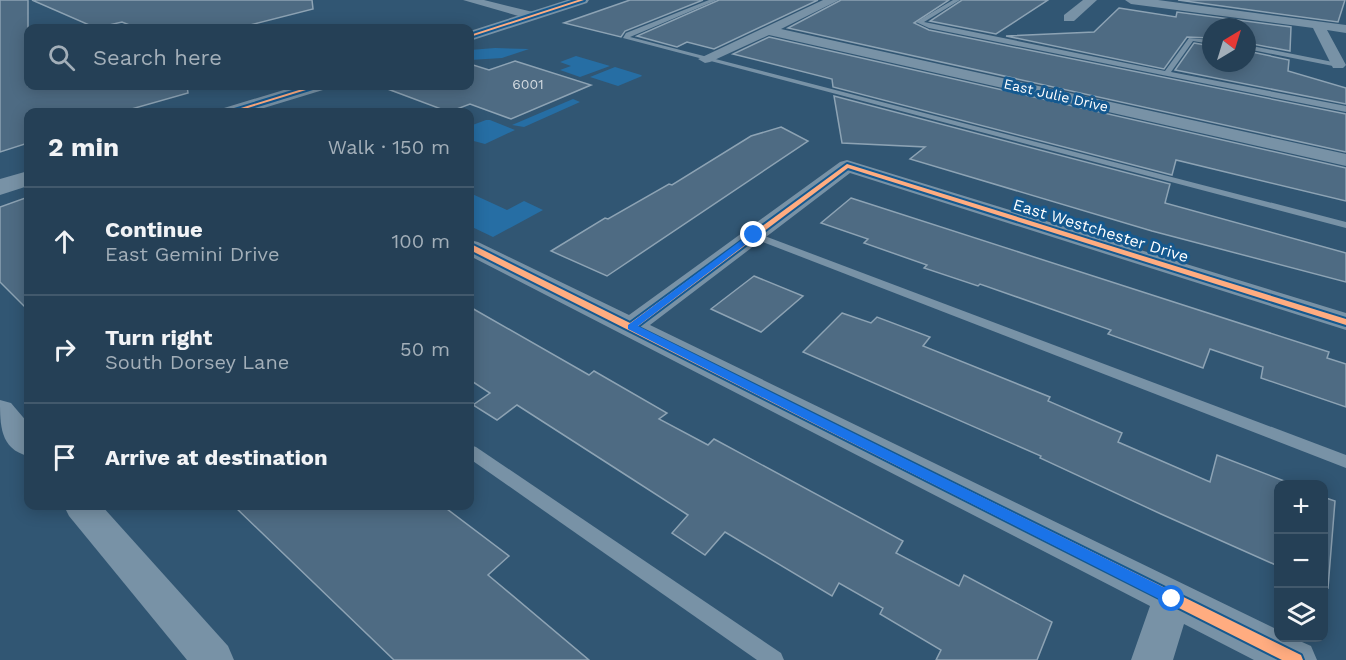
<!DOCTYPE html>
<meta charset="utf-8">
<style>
:root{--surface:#254056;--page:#314b60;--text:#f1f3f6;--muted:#a3afb9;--line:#42596c}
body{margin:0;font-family:"Work Sans",sans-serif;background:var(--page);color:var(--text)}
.controls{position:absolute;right:18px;bottom:18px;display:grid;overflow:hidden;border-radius:12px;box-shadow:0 3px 15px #0003}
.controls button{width:54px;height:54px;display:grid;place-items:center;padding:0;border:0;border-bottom:2px solid var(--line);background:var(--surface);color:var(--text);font:30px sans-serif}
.compass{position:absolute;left:1202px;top:18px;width:54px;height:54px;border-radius:50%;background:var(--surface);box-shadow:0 3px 15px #0003;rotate:38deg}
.stop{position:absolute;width:18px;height:18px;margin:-14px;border:4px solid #1a73e8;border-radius:50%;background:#fff}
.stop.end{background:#1a73e8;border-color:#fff;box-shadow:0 2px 6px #0008}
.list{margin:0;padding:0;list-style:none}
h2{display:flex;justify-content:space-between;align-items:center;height:78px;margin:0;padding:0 24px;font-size:26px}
h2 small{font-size:20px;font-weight:400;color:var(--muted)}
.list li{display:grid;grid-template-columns:39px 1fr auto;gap:18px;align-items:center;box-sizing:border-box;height:108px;padding:0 24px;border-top:2px solid var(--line)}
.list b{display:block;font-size:22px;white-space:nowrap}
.list p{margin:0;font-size:20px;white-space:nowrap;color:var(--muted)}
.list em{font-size:20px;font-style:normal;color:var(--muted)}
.icon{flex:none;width:33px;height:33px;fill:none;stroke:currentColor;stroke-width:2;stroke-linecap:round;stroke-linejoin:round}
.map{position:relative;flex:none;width:1346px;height:660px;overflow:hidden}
.search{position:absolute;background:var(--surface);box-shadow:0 3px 15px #0003;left:24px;top:24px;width:450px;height:66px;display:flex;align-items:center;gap:15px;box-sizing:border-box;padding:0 21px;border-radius:12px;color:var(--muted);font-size:22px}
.panel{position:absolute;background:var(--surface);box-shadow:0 3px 15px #0003;left:24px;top:108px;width:450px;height:402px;border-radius:12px}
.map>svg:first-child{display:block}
.green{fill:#266ea4}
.building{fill:#4e6b83;stroke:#8da3b4;stroke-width:1.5}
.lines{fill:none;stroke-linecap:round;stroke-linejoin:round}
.service{fill:#7892a6;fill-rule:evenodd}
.minor{fill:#7892a6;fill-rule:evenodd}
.tertiary{fill:#7892a6;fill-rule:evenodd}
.cycleway-casing{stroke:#15598f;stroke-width:4}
.cycleway{fill:#ffac80;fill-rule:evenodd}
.route{fill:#1a73e8}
.labels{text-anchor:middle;stroke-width:6;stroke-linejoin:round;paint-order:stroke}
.number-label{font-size:14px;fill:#d3dae0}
.far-street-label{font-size:14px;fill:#fff;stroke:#15598f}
.street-label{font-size:16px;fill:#fff;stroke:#15598f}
</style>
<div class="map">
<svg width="1346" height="660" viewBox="0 0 1346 660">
<rect width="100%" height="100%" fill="#315673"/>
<!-- green -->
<g class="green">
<path d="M 495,48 L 529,49 L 502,58 L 470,60 L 470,50 Z"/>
<path d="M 576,56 L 610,66 L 580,77 L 560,70 L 571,66 L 560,62 Z"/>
<path d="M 615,67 L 641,75 L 642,76 L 618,86 L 590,77 Z"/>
<path d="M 573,99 L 580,102 L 524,127 L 512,125 Z"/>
<path d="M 486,120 L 490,120 L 515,130 L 485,144 L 470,140 L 470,126 Z"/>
<path d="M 470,193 L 507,210 L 524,201 L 543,210 L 493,237 L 470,226 Z"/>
</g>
<!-- building -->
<g class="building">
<path d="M 0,0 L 28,0 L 28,86 L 187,86 L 188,93 L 121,112 L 28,112 L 28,143 L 0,152 Z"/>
<path d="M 32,0 L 312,0 L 313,9 L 238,28 L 137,28 L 122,22 L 96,28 Z"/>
<path d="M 630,0 L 703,0 L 625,31 L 621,37 L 564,23 Z"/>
<path d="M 719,0 L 818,0 L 714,49 L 687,42 L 677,47 L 637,36 Z"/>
<path d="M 841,0 L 949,0 L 914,23 L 929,30 L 1346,114 L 1346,152 L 788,28 Z"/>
<path d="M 962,0 L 1048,0 L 996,34 L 930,21 Z"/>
<path d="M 1178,0 L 1345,0 L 1338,22 Z"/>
<path d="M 1119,8 L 1176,17 L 1177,12 L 1291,27 L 1290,51 L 1247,43 L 1247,27 L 1211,27 L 1211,38 L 1187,37 L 1164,69 L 1006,36 L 1094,32 Z"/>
<path d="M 769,37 L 1346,168 L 1346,201 L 1176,160 L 1172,175 L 833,87 L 832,79 L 733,54 Z"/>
<path d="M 1194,43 L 1211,46 L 1211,63 L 1247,63 L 1247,51 L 1289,60 L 1288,71 L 1346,88 L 1346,104 L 1175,70 Z"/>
<path d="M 515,61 L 591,85 L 511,119 L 470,104 L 449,112 L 385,88 L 386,86 L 470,86 L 470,64 L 489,70 Z"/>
<path d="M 834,96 L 1170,184 L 1165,203 L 1346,253 L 1346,282 L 1152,231 L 910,159 L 925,147 L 842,143 Z"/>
<path d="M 781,127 L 808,141 L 607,276 L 551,251 L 605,218 L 608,219 L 669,184 L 672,185 L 751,136 Z"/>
<path d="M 28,197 L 28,310 L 0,282 L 0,207 Z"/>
<path d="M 851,198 L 1329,352 L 1327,358 L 1346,364 L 1346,407 L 1261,378 L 1263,367 L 1210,349 L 1203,368 L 1108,334 L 1111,330 L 980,284 L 978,286 L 924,268 L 927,265 L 864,243 L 868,239 L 821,223 Z"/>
<path d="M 754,276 L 803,296 L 761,332 L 711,309 Z"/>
<path d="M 470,307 L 589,375 L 594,371 L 667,413 L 659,419 L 708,445 L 714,439 L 903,541 L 896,553 L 959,586 L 964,575 L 1052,622 L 1037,660 L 936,660 L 941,650 L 880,614 L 883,608 L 839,583 L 832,596 L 725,532 L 705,555 L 672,533 L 688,515 L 629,477 L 517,405 L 497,420 L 473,405 L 490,393 L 470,380 Z"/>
<path d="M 842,313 L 871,323 L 877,317 L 930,337 L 923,346 L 1050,397 L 1048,401 L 1122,433 L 1118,442 L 1210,482 L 1217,455 L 1292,484 L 1278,484 L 1278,566 L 1161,514 L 1040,458 L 1041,456 L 803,352 Z"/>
<path d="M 1323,497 L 1335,501 L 1328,588 L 1323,586 Z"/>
<path d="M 234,506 L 443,506 L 509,556 L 488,575 L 589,660 L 394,660 Z"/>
</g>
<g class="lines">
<!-- service -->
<g class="service">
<path d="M 709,0 L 717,0 L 630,37 L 1346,222 L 1346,228 L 623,38 L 626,33 Z"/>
<path d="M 953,0 L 960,0 L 924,22 L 1165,71 L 1189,38 L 1211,40 L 1211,44 L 1193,41 L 1171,72 L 1346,106 L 1346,112 L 929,28 L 916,22 Z"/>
<path d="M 1247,45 L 1338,63 L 1342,65 L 1338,67 L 1247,49 Z"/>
<path d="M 754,232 L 1346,455 L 1346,468 L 750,237 L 748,235 Z"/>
<path d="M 470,445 L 476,447 L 781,653 L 784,660 L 757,660 L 470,459 Z"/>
</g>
<!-- minor -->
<g class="minor">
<path d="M 463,0 L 484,0 L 537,13 L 538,16 L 532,20 Z"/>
<path d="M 823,0 L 839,0 L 781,29 L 1346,154 L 1346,166 L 769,35 L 710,62 L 705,63 L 698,59 Z"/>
<path d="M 1083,0 L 1097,0 L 1074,21 L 1064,21 L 1064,15 Z"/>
<path d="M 1125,0 L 1158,0 L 1346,25 L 1346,33 L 1327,30 L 1346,65 L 1343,68 L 1333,68 L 1313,28 L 1131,4 Z"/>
<path d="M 847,160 L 1346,313 L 1346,330 L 850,173 L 650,325 L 1278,630 L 1278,638 L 1293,638 L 1311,646 L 1317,660 L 1254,660 L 1184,624 L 1173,660 L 1131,660 L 1150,606 L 470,256 L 470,240 L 478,242 L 629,315 L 840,162 Z"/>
<path d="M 0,400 L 11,403 L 28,423 L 28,456 C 0,449 0,425 0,400 Z"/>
<path d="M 64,506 L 102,506 L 228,646 L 234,660 L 187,660 L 69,516 Z"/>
</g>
<!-- tertiary -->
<g class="tertiary">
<path d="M 567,0 L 589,0 L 587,3 L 470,41 L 470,31 Z"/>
<path d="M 297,86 L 326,86 L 323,90 L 251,112 L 220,112 L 224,108 Z"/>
<path d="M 28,171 L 28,186 L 0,195 L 0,179 Z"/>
</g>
<defs>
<g id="cycleway">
<path d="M 578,0 L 584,0 L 470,37 L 470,35 Z"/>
<path d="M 312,86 L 319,86 L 235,112 L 228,112 Z"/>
<path d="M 847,164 L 1346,319 L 1346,325 L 848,168 L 637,327 L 1301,655 L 1303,660 L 1282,660 L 470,250 L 470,245 L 473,245 L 630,323 Z"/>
</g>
</defs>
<!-- cycleway casing -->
<use href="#cycleway" class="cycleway-casing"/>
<!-- cycleway -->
<use href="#cycleway" class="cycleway"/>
</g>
<!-- route -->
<path class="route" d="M 751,233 L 758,235 L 638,326 L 1177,594 L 1177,603 L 1167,603 L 628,329 L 628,325 Z"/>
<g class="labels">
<!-- number labels -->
<g class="number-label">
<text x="528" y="89">6001</text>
</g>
<!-- far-street labels -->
<g class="far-street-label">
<text transform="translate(1056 95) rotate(13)" y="5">East Julie Drive</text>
</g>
<!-- street labels -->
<g class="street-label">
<text transform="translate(1101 230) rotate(17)" y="6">East Westchester Drive</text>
</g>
</g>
</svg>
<div class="controls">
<button>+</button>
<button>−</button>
<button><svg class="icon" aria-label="layers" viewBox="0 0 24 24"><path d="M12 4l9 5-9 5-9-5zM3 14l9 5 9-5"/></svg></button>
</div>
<svg class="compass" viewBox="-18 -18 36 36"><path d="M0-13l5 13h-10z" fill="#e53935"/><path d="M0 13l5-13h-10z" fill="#a3afb9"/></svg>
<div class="stop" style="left:1172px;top:599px"></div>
<div class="stop end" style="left:754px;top:235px"></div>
<div class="search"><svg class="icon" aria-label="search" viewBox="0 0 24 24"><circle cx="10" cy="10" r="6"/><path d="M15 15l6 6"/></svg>Search here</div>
<section class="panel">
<h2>2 min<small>Walk · 150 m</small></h2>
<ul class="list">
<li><svg class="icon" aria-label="ahead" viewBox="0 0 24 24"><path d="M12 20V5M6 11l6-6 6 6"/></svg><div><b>Continue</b><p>East Gemini Drive</p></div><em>100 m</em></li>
<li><svg class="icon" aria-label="right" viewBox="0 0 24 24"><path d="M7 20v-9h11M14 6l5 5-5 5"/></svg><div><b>Turn right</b><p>South Dorsey Lane</p></div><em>50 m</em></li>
<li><svg class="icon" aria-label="arrive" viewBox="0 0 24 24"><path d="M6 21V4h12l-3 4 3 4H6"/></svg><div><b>Arrive at destination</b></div></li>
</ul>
</section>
</div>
